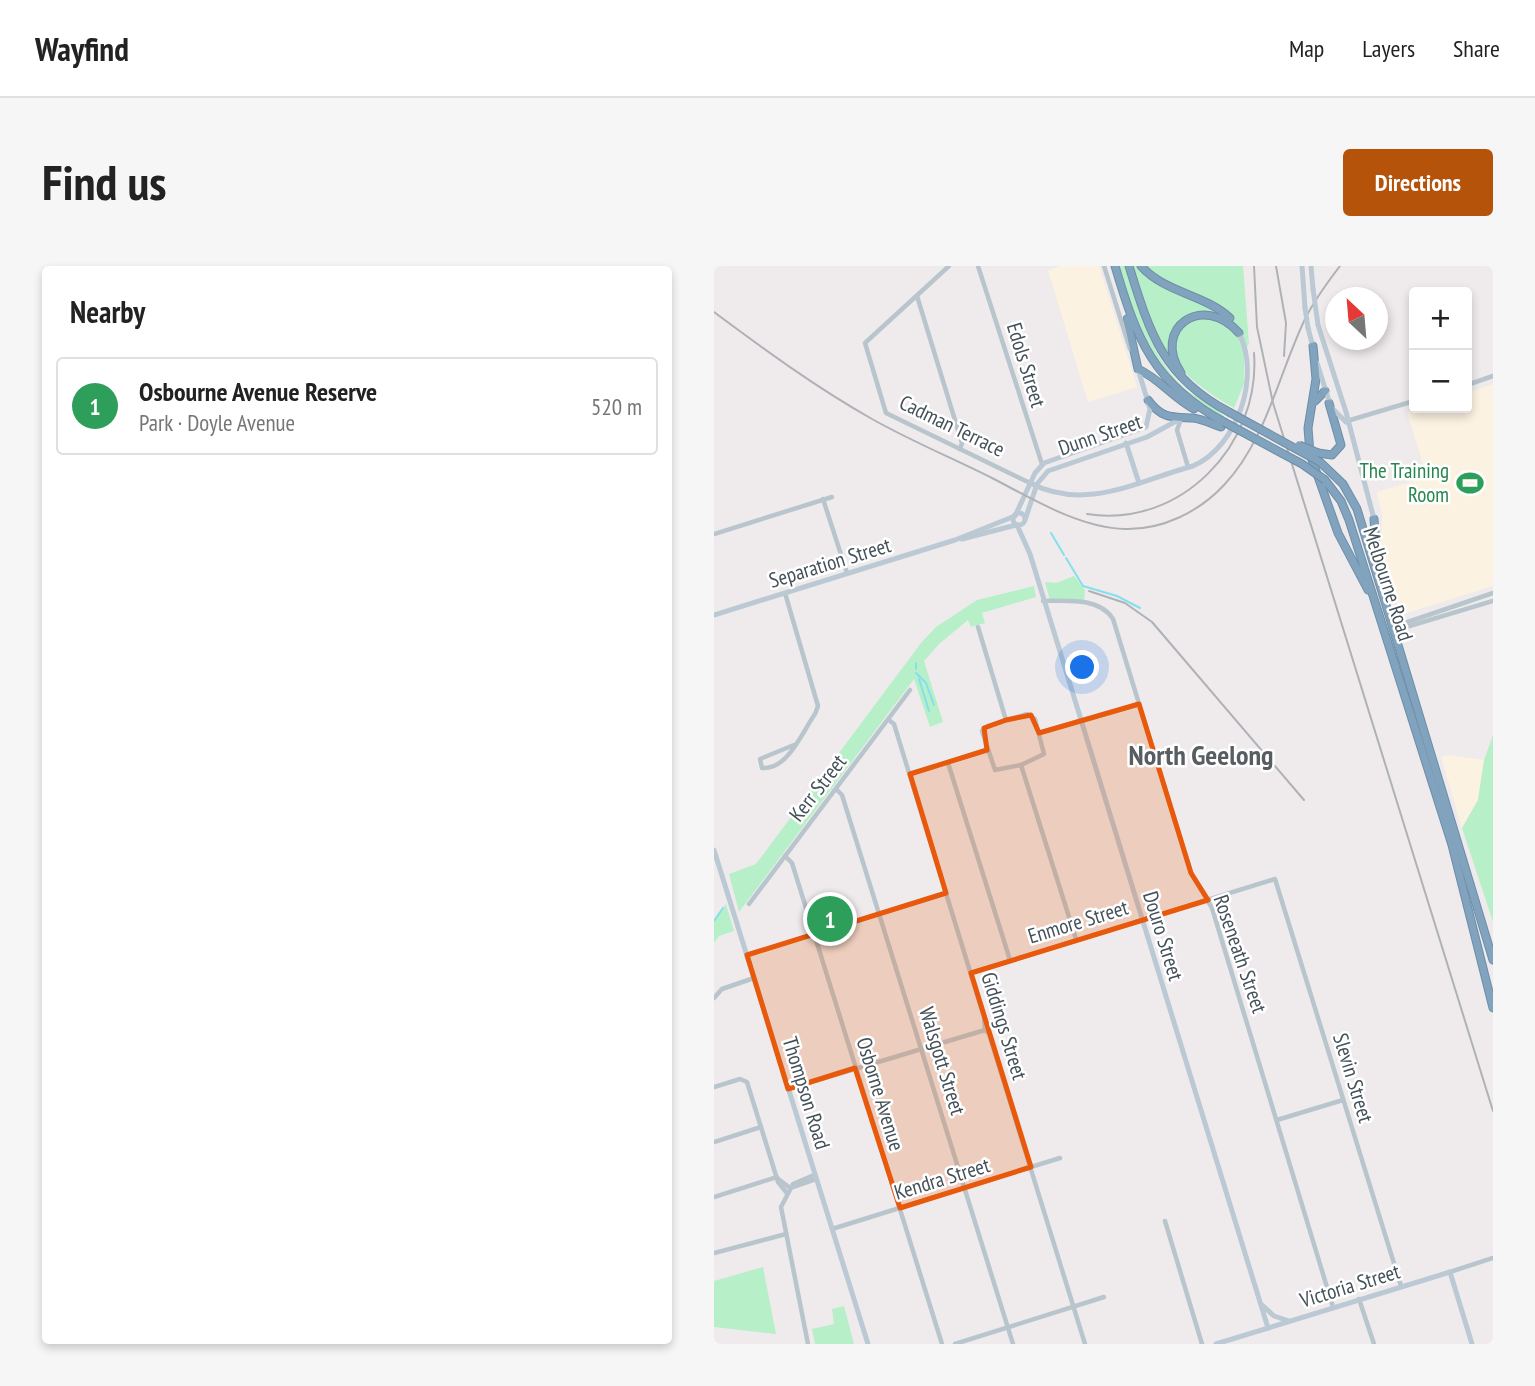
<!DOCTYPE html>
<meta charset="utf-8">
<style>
:root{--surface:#fff;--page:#f6f6f6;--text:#222;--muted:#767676;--line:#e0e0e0;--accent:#b45309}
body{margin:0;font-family:"PT Sans Narrow",sans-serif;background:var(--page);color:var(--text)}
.controls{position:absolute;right:21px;top:21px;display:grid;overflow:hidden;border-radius:7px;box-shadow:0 4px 10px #0003}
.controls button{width:63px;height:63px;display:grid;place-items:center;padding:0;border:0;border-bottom:2px solid var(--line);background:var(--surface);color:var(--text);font:35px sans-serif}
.compass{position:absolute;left:611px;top:21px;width:63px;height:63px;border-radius:50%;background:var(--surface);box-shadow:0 4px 10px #0003;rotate:334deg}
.you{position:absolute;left:369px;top:402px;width:24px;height:24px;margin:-18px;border:5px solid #fff;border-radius:50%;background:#1a73e8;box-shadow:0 0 0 10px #1a73e833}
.badge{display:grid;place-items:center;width:46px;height:46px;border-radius:50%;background:var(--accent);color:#fff;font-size:23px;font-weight:700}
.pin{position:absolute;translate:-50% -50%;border:4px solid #fff;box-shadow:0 2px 7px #0006}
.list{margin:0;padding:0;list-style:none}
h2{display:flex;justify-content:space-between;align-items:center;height:91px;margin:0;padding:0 28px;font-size:30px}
h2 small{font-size:23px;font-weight:400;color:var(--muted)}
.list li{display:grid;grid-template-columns:46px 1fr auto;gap:21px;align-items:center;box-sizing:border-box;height:98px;margin:0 14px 14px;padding:0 14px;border:2px solid var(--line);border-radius:7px}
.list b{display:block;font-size:26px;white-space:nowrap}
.list p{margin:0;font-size:23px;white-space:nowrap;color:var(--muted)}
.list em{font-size:23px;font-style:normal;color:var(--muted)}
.map{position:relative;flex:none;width:779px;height:1078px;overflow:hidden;border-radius:7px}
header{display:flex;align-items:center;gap:42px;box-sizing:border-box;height:98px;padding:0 35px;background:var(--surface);border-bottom:2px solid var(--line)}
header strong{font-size:33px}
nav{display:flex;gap:38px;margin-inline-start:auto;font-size:24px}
.intro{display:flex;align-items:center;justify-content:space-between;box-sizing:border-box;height:168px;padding:0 42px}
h1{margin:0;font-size:49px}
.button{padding:18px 32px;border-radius:7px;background:var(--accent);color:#fff;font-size:24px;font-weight:700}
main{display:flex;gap:42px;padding:0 42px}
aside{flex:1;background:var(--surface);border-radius:7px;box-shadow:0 4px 10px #0003}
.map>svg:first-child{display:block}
.commercial{fill:#fcf2e2}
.green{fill:#b7efc8}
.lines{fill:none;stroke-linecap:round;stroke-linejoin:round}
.stream{stroke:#83e0ed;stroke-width:2}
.highway-casing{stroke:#6d8ea8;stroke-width:9}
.street{stroke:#b9c5cc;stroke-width:4.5}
.secondary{stroke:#bbc9d4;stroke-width:5}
.highway{stroke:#81a3bd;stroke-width:7}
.rail{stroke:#aeb2b7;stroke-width:2}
.highway-bridge-casing{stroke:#6d8ea8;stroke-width:9;stroke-linecap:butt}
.secondary-bridge{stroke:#bbc9d4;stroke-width:5}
.highway-bridge{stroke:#81a3bd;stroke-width:7}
.marked{fill:#e8590c;fill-opacity:0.2;stroke:#e8590c;stroke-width:5;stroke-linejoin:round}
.labels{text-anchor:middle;stroke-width:5;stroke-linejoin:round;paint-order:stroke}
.street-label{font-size:21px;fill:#445159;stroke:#fff}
.leisure-label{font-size:21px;fill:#27864d;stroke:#fff;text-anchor:end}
.district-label{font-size:28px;font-weight:bold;fill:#585d61;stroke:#fff}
</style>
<header>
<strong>Wayfind</strong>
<nav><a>Map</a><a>Layers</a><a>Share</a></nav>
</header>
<div class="intro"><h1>Find us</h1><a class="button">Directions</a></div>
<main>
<aside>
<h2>Nearby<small></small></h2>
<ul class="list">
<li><span class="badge" style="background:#2e9e5b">1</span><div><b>Osbourne Avenue Reserve</b><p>Park · Doyle Avenue</p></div><em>520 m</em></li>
</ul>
</aside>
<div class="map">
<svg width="779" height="1078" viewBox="0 0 779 1078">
<rect width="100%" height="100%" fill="#efebec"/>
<!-- commercial -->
<g class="commercial">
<path d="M 348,0 L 385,0 L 423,121 L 374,136 L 334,4 Z"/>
<path d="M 779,118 L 779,320 L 686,349 L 667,285 L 668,249 L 663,226 L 713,211 L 693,146 L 705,142 L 753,142 L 753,127 Z"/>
<path d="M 734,489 L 770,494 L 764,534 L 748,562 L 727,491 Z"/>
</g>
<!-- green -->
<g class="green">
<path d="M 405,0 L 411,0 C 425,43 435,88 469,121 C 481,132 505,141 512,153 C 444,124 424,64 405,0 Z"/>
<path d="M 419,0 L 529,0 L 535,78 L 530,85 L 530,118 L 520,142 C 452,103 440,72 419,0 Z"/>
<path d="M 360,310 L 371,324 L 370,336 L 336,335 L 331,316 L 342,317 Z"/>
<path d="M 320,320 L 322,331 L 268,347 L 271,357 L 257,361 L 254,354 L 225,378 L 210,395 L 229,456 L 216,461 L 200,413 L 25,646 L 15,608 L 42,598 L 207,377 L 222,361 L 263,334 Z"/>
<path d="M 779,469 L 779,656 L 748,562 L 764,534 L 770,494 Z"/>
<path d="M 12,638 L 20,665 L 5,670 L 0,677 L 0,654 Z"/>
<path d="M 128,643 L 132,655 L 104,663 L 101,652 Z"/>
<path d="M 49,1001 L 62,1068 L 0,1061 L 0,1015 Z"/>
<path d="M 130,1040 L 140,1078 L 101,1078 L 98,1063 L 120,1058 L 118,1043 Z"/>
</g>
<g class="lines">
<!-- stream -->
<g class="stream">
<path d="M 337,267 L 350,289"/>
<path d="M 352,292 L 369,320 L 403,330 L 426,342"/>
<path d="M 202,403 L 202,397"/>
<path d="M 202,407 L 212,417 L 220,439"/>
<path d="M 205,413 L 215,445"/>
<path d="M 0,655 L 9,642"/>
</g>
<defs>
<g id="highway">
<path d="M 401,0 C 423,74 439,117 510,156"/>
<path d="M 415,0 C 436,68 449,111 515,146"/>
<path d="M 427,0 C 451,27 490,28 516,52"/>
<path d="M 413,53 L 424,103 C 446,113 459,132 480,143"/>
<path d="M 599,80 L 602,113 L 594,162 L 596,188 L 624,267 L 654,324"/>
<path d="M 467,107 C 437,62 489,26 525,67"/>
<path d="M 434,134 C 448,153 458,151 479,152 C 489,153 498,158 507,161"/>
<path d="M 601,135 L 611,125"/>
<path d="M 604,187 L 618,189 L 627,179 L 615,137"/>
<path d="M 606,196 L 629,218 L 643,243 L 779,694"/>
<path d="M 611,214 L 627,235 L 635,254 L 738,579 L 779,742"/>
<path d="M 660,253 L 663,297"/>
</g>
</defs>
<!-- highway casing -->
<use href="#highway" class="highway-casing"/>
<!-- street -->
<g class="street">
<path d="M 235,0 L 151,77 L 172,147 L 316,217"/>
<path d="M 264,0 L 328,198"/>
<path d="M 390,0 L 416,83"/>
<path d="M 203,30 L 248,177 L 246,183"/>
<path d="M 753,119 L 779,110"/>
<path d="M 467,153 L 463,164 L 474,201"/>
<path d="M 633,155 L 700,135"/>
<path d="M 109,233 L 133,307"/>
<path d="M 0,268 L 118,231"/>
<path d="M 71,327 L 104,440 L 101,448 C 88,466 74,504 48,502 L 46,493 L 80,479"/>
<path d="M 329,335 C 352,335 385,331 399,353 L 477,607 L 498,642 L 619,1041"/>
<path d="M 264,361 L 292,454"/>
<path d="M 679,361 L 779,327"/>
<path d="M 680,361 L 689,362 L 779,335"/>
<path d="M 313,448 L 321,453 L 330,488 L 307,499 L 281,504 L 268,465 L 274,460 Z"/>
<path d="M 175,454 L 180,458 L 270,751 L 271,764 L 275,768 L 371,1078"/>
<path d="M 325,467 L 425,438"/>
<path d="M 234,497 L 296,694"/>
<path d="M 307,499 L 362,673"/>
<path d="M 196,508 L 273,484"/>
<path d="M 123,524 L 128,529 L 299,1078"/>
<path d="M 71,590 L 78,597 L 228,1078"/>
<path d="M 35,638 L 196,424"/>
<path d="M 33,689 L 232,627"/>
<path d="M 257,707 L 561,613 L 687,1020"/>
<path d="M 0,732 L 8,723 L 40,712"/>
<path d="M 0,821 L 26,813 L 33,816 L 64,916 L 72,926"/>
<path d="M 74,823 L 271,764"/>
<path d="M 563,854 L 629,834"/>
<path d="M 0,876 L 47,861"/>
<path d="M 63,912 L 76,922"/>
<path d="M 76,922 L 102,913"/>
<path d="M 0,931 L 63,911"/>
<path d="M 451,955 L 488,1078"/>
<path d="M 118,963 L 346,892"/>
<path d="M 0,987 L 72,968"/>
<path d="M 736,1006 L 779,992"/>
<path d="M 645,1033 L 660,1078"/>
<path d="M 94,1078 L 67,941 L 79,918 L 100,909"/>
<path d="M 241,1078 L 390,1031"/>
</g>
<!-- secondary -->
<g class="secondary">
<path d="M 588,0 L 591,42"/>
<path d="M 597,0 L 599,23"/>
<path d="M 604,59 L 632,146 L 660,253"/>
<path d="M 594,62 L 599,81"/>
<path d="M 603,97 L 617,141 L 632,156"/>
<path d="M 412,177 L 425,217"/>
<path d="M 316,217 C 373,246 423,215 479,200 C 524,180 547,110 525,67"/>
<circle cx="305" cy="253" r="6"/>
<path d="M 302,248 L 321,207 L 330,197 L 432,161 L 436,143 L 424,103"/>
<path d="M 311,254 L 323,218 L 334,205 L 433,171 L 466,153"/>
<path d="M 303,259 L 316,288 L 554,1062"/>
<path d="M 248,273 L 302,259"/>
<path d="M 0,349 L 241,274 L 301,250"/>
<path d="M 0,584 L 154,1078"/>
<path d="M 548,1039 L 560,1050 L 575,1055"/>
<path d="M 502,1078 L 736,1006 L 758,1078"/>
</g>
<!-- highway -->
<use href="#highway" class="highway"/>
<!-- rail -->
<g class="rail">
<path d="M 540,0 L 543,61 L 559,137 L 779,845"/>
<path d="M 562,0 L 572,57 L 570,90"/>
<path d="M 0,46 C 51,84 103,122 158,153 C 197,175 238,192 278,212 C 317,232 365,262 411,263 C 448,264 485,246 510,219 C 552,175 565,107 591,53 C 601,33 613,17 626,0"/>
<path d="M 373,248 C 466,263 547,179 540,87"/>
<path d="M 375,325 L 411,337 L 438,356 L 590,534"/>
</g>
<defs>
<g id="highway-bridge">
<path d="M 515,146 L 606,196"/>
<path d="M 510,156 L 588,198 L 611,214"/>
<path d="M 585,179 L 604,187"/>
</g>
</defs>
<!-- highway-bridge casing -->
<use href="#highway-bridge" class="highway-bridge-casing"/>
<!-- secondary-bridge -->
<g class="secondary-bridge">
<path d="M 599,23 L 604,59"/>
<path d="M 591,42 L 594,62"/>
</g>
<!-- highway-bridge -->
<use href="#highway-bridge" class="highway-bridge"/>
</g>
<!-- marked area -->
<path class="marked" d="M 425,438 L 477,607 L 494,634 L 257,707 L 317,901 L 186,942 L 141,802 L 74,823 L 33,689 L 232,627 L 196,508 L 273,484 L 270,462 L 292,454 L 317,449 L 325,467 Z"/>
<!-- icons -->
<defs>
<symbol id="stadium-bare" viewBox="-9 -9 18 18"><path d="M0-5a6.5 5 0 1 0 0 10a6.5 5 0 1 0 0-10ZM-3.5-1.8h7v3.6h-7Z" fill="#2e9e5b" stroke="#fff" stroke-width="2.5" paint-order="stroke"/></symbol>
</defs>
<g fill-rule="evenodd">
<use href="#stadium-bare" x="737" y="198" width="38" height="38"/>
</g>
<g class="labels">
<!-- street labels -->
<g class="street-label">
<text transform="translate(312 99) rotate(73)" y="7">Edols Street</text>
<text transform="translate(238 160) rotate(26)" y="7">Cadman Terrace</text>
<text transform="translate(386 169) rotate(-19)" y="7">Dunn Street</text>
<text transform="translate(116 297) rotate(-17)" y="7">Separation Street</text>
<text transform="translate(674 318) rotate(72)" y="7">Melbourne Road</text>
<text transform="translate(104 522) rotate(-52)" y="7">Kerr Street</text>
<text transform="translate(364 656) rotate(-17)" y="7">Enmore Street</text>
<text transform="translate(449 670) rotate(73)" y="7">Douro Street</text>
<text transform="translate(526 688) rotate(71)" y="7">Roseneath Street</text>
<text transform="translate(290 760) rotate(73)" y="7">Giddings Street</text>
<text transform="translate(228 795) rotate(73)" y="7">Walsgott Street</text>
<text transform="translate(639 812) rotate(73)" y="7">Slevin Street</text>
<text transform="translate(92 827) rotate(73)" y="7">Thompson Road</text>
<text transform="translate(166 828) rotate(73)" y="7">Osborne Avenue</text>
<text transform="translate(228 913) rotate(-17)" y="7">Kendra Street</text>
<text transform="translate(636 1020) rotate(-17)" y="7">Victoria Street</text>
</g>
<!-- leisure labels -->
<g class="leisure-label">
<text x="735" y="212">The Training<tspan x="735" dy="24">Room</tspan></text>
</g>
<!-- district labels -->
<g class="district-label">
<text x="487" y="499">North Geelong</text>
</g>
</g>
</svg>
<div class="controls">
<button>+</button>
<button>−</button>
</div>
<svg class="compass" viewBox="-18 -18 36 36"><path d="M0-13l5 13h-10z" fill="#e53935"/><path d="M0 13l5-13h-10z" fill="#767676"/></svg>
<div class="you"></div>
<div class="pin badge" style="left:116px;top:653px;background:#2e9e5b">1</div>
</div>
</main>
